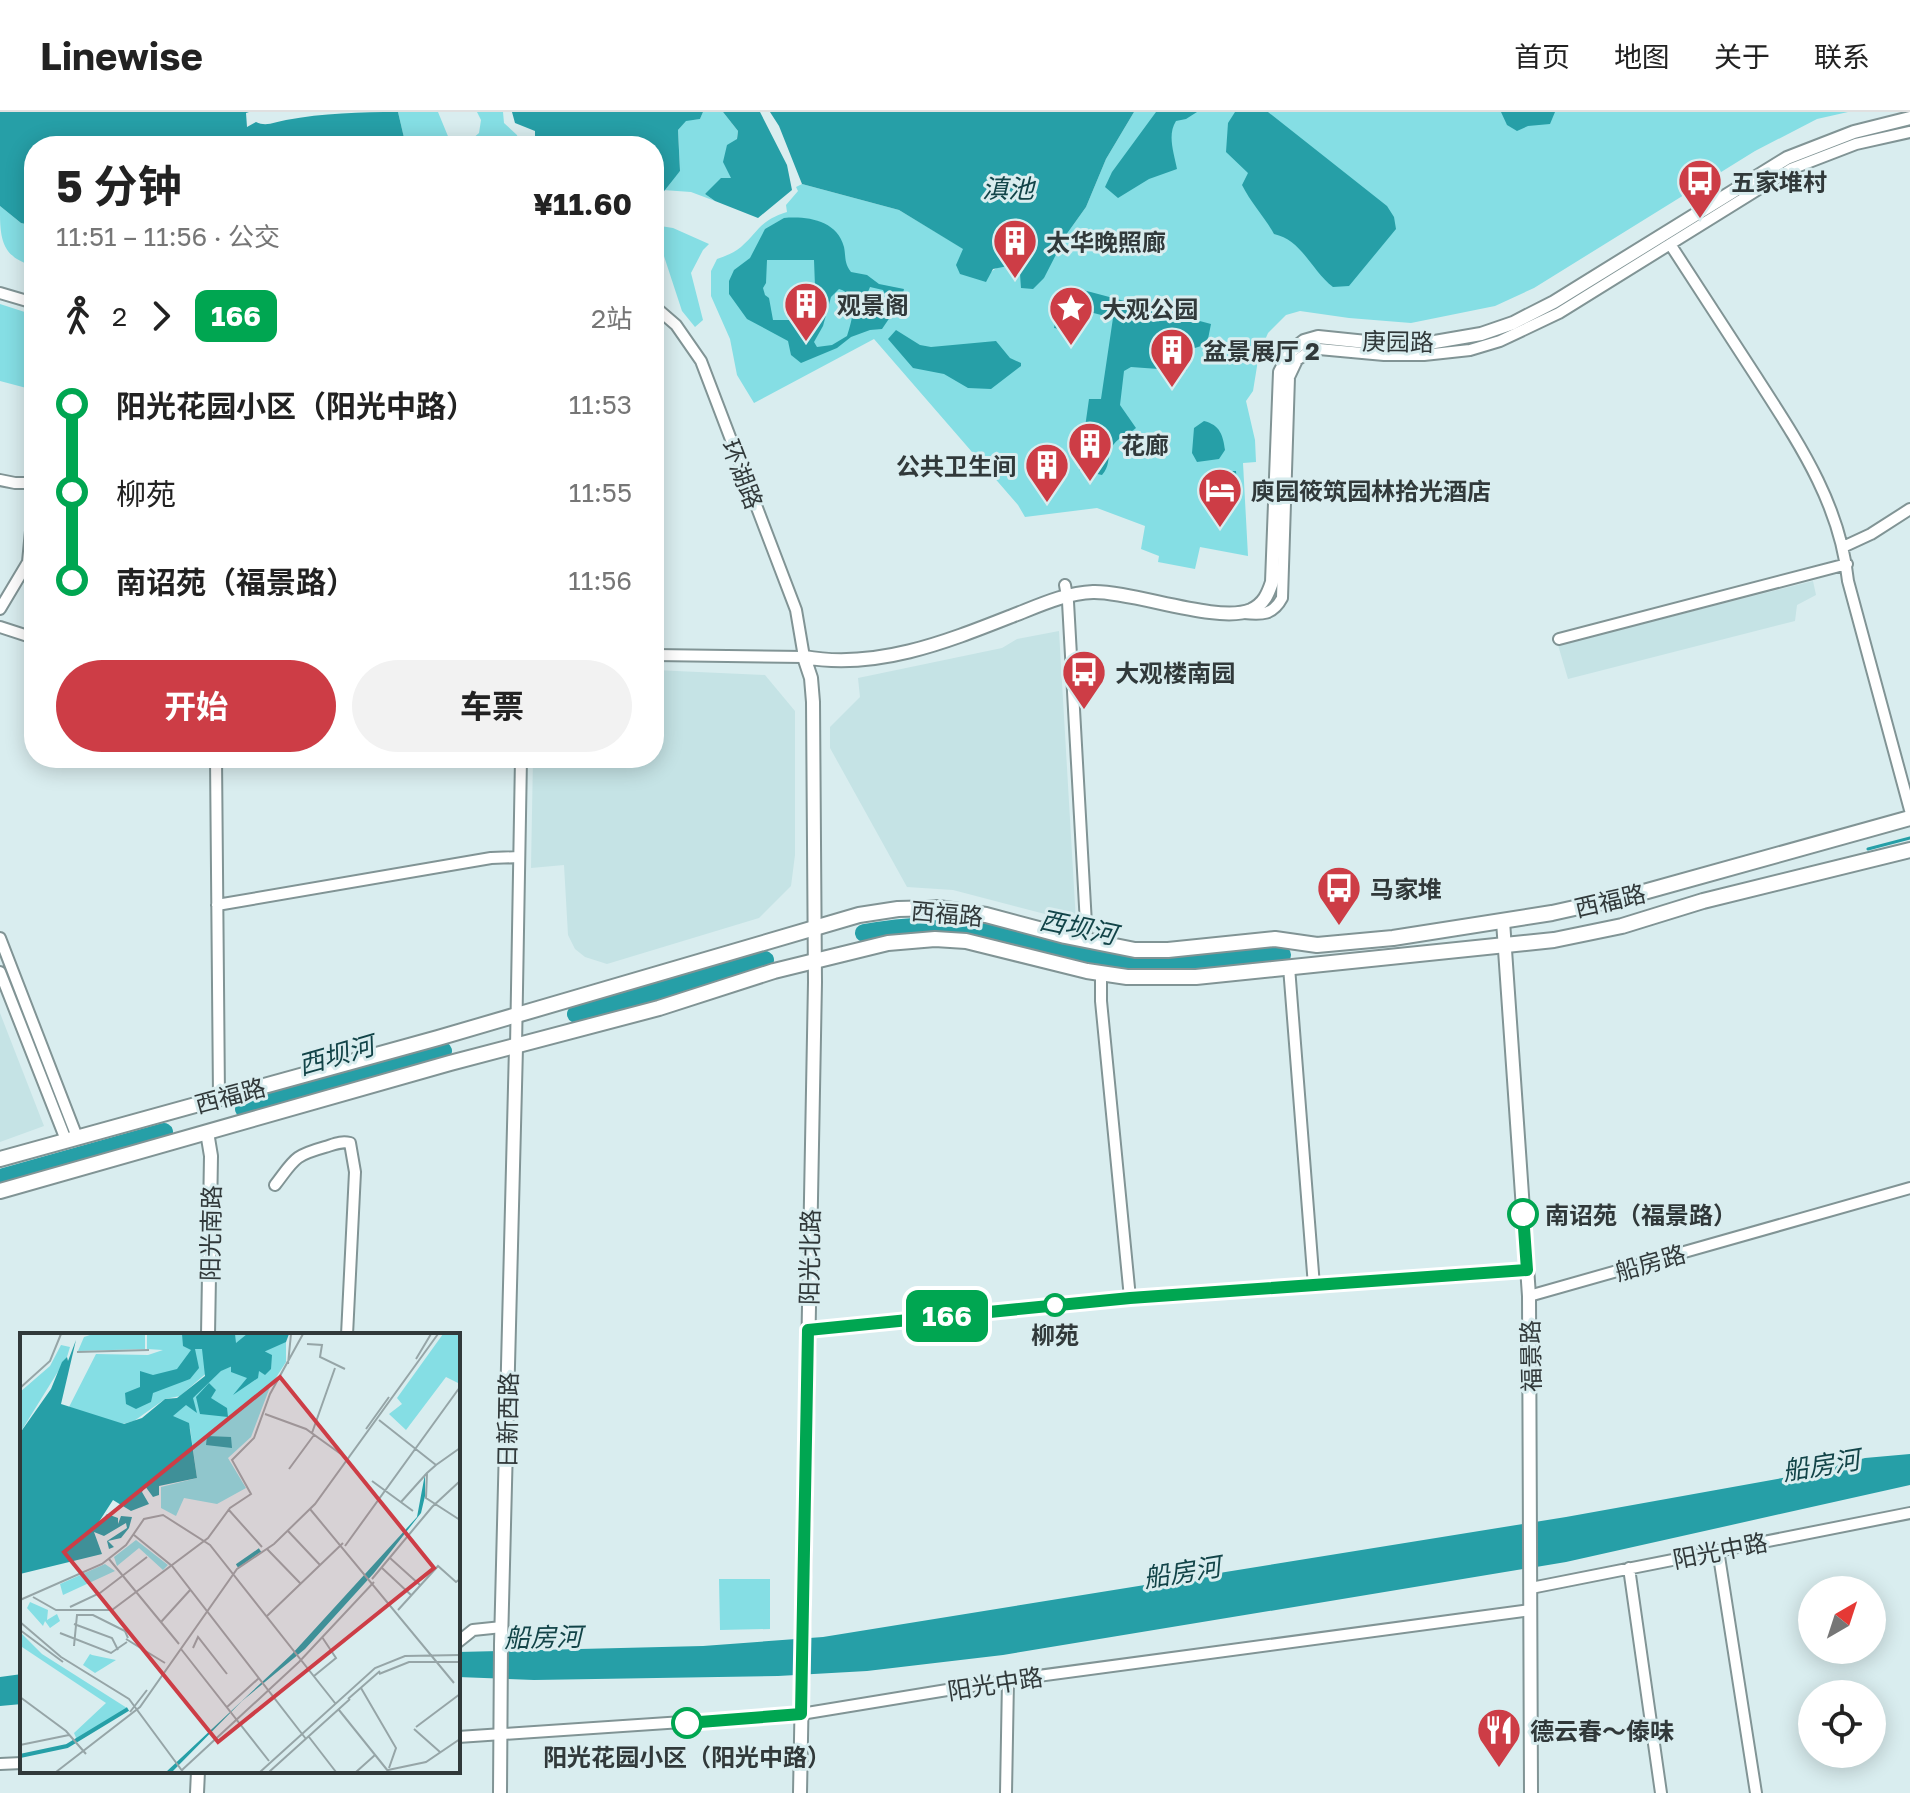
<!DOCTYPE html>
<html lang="zh">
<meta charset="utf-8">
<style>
body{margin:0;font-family:"Golos Text","Noto Sans SC",sans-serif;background:#f2f2f2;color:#222;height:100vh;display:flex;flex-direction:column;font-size:30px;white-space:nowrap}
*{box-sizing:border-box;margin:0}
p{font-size:26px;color:#767676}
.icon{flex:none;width:44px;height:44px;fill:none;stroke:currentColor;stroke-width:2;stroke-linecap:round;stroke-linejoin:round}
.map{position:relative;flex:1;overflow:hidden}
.side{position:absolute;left:24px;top:24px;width:640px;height:632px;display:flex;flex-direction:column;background:#fff;border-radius:32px;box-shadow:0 4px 20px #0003}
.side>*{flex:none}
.badge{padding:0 16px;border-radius:12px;font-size:28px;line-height:52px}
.needle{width:52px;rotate:39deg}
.controls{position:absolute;left:1798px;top:1464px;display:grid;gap:16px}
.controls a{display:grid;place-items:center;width:88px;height:88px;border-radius:50%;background:#fff;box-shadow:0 4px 20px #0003;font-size:40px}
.map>.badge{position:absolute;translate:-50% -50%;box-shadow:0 0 0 4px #fff}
.legs{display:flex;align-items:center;gap:12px;height:88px;padding:0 32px;font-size:26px}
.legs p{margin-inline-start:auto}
.headline{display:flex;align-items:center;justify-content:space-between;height:136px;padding:0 32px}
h1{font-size:44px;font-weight:700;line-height:60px}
.action{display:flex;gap:16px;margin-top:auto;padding:16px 32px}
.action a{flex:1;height:92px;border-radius:48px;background:#cd3d46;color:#fff;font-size:32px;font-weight:700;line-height:92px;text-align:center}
.action a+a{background:#f2f2f2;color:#222}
ul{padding:0 32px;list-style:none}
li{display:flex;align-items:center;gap:28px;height:88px;font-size:30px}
li i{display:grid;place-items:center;width:12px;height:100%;margin:0 10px;background:currentColor}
li i::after{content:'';width:20px;height:20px;margin:-10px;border:6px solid;border-radius:50%;background:#fff}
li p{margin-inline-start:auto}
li:first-child i{background:linear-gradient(#0000 50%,currentColor 0)}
li:last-child i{background:linear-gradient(currentColor 50%,#0000 0)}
header{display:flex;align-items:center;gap:48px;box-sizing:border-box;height:112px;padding:0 40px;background:#fff;border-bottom:2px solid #e0e0e0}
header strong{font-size:38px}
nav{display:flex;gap:44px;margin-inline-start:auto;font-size:28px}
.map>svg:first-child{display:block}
.built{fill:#c5e3e5}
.green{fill:#85dee4}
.water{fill:#269fa7;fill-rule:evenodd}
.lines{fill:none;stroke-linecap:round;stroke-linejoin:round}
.stream{stroke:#269fa7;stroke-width:3}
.river{stroke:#269fa7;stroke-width:18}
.minor-casing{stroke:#819495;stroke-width:14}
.tertiary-casing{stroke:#819495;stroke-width:16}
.secondary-casing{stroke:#819495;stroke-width:18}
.minor{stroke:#fff;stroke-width:10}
.tertiary{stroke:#fff;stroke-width:12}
.secondary{stroke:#fff;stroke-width:14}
.line-1-casing{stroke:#fff;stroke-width:18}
.line-1{stroke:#00a651;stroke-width:12}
.stop-1-dot{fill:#fff;stroke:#00a651;stroke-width:4}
.labels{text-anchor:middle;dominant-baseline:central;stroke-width:6;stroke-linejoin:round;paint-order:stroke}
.poi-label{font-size:24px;font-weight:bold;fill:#31393a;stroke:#d9edef;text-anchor:start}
.street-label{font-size:24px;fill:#31393a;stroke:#d9edef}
.stop-label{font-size:24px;font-weight:bold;fill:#31393a;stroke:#d9edef}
.water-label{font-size:26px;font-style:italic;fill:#124448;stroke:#d9edef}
.inset-river{fill:none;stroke:#269fa7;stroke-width:4}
.inset-road{fill:none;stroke:#96a5a7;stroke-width:2}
.view{fill:#cd3d46;fill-opacity:0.15;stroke:#cd3d46;stroke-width:4}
.inset-edge{fill:none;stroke:#31393a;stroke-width:4}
</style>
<header>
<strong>Linewise</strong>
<nav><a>首页</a><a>地图</a><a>关于</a><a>联系</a></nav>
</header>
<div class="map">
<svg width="1910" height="1681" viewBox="0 0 1910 1681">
<rect width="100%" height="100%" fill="#d9edef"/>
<path class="built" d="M1813,469L1816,483L1797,493L1795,509L1568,567L1558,533Z
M1059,519L1076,810L953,778L907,775L830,636V615L860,585L858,566L1002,536L1017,527Z
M654,558L765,563L795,599V743L791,774L759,806L607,852L585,845L575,837L568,823L564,753L531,756L533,646H654Z
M0,901L44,1014L0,1030Z"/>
<path class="green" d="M398,0H438L452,34H410L405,30Z
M477,0H503L504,11L517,23L520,34H464L479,21L481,8Z
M703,0H723L738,19L731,66L705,82L715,89L691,80L663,78L680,59L678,18L686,8L700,7Z
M1134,0H1848L1817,7L1755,39L1534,176L1495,194L1411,211L1349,206L1300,199L1286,203L1268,221L1259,242L1253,279L1246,289L1255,328L1256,350L1243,351L1248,444L1200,435L1195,457L1158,450L1159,444L1141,437L1145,414L1097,396L1025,405L1018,393L874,227L754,291L737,263L730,227L711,184V159L717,147C725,144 734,141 741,135C760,118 759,109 787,100L786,93L798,79L796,75L802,72L899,98L964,137L987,165C997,150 1013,151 1022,166L1066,123L1086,95L1106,47Z
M0,94L21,111L34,114V154C0,145 0,125 0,94Z
M654,113L673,116L709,132L703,138L691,161L703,208L695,215L682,199L659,129H654Z
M0,192L34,203V278L0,269Z
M719,1467H770V1517L720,1518Z"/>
<path class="water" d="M0,0H249L246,1L247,15L256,10C266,15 275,10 286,8C323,1 361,0 398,0L405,30L410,34H260L259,25L246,24V34H34V114L21,111L0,94Z
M512,0H703L700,7L686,9L678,18L680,59L661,83L664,107L654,102V34H535V19L515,11Z
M723,0H760L787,53L792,78L758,106L715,89L705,82L721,66H731L723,50L727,33L737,27L738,19Z
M770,0H1134L1106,47L1086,95L1066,123L1044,166L1033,177L1021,176L1020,162L1008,154L993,157L986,170L960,162L956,153L963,137L899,98L802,72L779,14Z
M1156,0H1197L1186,7L1176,9C1167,23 1174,41 1177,57L1149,67L1118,86L1105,75L1112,60Z
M1235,0H1268L1387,94L1394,105L1396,117L1349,174L1333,175C1311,158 1302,128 1274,122C1264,104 1251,91 1242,73L1248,61L1226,40L1228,11Z
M1501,0H1555L1550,12L1528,14L1517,19L1507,13Z
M784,106C807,104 837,108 844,135C846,145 844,151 851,160L867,163L879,172L904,177L901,189L882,217L870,218L851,225L837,236L801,251L791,243L788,229L747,207L729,182V169L734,158L750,146L765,117ZM767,148H814L816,201L813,208H773L769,186L765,183L763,176L766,171ZM870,175L883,178L889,190L883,197H870L865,204L860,199ZM839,177C860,183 852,208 847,224L832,233L817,235L814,230L823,214L831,185Z
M1068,174L1211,212L1207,232L1192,237L1186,259L1131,255L1124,259L1120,293L1136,316C1128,323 1116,325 1111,337C1107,347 1110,354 1102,363L1079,358L1089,287H1101L1113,206L1074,196L1069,200L1066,218L1054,216L1062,178Z
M896,218L920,233L931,235L996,229L1010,246L1021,251V254L991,277L968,276L944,262L913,256L888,227Z
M1204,309C1220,313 1223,323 1225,338L1219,347L1197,350L1192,341L1194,316Z
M1221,359H1236L1238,390L1206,387L1207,363Z
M1910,1342V1373L1566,1450L1003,1543L867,1559L778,1564L534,1568L458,1565V1540L703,1534L823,1525L1566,1405L1810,1361L1865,1346Z
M22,1562V1592L0,1594V1565Z"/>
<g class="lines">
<path class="stream" d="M1868,737L1910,726"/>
<path class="river" d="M864,821C905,814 944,811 986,819C1034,828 1080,847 1129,853C1180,858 1232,846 1282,843
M576,902L765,848
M244,997L443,939
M0,1066L164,1020"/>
<g class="minor-casing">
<path id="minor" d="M1670,132C1699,177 1728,221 1757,266C1798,330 1840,391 1848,469L1910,698
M0,181L34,191
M654,194L676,213L701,249L796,498L804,545L654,543
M0,368L15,371H34
M1843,435L1871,422L1910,397
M1065,473L1068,490L1086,812L1085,828
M0,497L28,450L34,388
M1244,501C1262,503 1273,503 1282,486L1289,265L1297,248L1307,241L1319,237L1384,243H1424L1470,238L1500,229L1559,201L1791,57L1856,32L1910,20
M0,515L34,526
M1559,527L1847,452
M216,646L219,985
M217,793L491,746L519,745
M0,826L77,1025
M1289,855L1314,1174
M0,860L66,1028
M1101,861V889L1130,1186
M516,935L521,646
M275,1073C295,1047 293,1044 325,1035C335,1032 341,1029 350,1031L355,1060L347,1223
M1529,1184L1910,1076
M808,1218L1130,1186L1527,1158
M1718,1438L1756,1681
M1629,1456L1661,1681
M1531,1476L1910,1401
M458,1530L473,1518L502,1515
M458,1625L801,1602L1008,1568L1531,1498
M0,1652L22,1651
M1006,1681L1008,1568"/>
</g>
<g class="tertiary-casing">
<path id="tertiary" d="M1503,809L1529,1184L1531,1681
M207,1020L211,1044L208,1223
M197,1681L198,1659
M500,1681L501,1532L516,935
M800,1681L815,870L813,590L811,566L804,545C876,558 946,530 1012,504C1038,494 1065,481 1093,480C1133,479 1218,512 1251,498C1264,492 1268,482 1272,470L1280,260L1291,239L1304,229L1318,225L1386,232H1423L1481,222L1513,211L1554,190L1787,46L1854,20L1910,6"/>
</g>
<g class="secondary-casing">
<path id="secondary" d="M0,1047L438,926L859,803L898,797L938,796L986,803L1065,824L1135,838H1168L1275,827L1317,833L1393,826L1552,801L1633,783L1910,706
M0,1079L450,951L659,896L774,859L888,831L935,827L966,829L1087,859L1127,865H1196L1554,828L1622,814L1703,789L1910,738"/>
</g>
<use href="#minor" class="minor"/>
<use href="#tertiary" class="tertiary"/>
<use href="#secondary" class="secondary"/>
</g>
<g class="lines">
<g class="line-1-casing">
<path id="line-1" d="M687,1611L801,1602L808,1218L1130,1186L1527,1158L1523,1102"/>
</g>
<use href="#line-1" class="line-1"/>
</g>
<defs>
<g id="bus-pin" transform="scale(2.3)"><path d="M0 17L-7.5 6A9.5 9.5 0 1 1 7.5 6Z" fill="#cd3d46" stroke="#d9edef"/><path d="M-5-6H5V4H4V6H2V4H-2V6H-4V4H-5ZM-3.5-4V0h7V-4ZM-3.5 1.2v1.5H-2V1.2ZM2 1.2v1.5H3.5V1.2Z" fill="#fff"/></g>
<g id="building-pin" transform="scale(2.3)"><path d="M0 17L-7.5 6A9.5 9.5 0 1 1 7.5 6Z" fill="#cd3d46" stroke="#d9edef"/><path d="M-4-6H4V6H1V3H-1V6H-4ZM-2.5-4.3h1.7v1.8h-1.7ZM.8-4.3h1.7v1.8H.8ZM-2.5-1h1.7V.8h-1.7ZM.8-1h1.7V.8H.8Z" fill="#fff"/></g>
<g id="sight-pin" transform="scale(2.3)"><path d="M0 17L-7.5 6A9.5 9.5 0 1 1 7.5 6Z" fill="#cd3d46" stroke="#d9edef"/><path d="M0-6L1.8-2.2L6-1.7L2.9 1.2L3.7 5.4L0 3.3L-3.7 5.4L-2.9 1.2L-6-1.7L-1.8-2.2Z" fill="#fff"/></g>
<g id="hotel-pin" transform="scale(2.3)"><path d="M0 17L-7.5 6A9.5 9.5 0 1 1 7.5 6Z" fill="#cd3d46" stroke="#d9edef"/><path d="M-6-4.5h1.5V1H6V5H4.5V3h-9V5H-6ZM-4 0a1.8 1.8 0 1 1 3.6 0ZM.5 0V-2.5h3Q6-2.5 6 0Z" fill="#fff"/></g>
<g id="restaurant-pin" transform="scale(2.3)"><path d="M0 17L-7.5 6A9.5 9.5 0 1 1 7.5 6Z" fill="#cd3d46" stroke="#d9edef"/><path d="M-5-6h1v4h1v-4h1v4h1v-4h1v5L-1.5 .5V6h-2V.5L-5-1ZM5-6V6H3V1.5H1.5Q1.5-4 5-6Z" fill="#fff"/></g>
</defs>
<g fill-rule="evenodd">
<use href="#bus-pin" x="1700" y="69"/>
<use href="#building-pin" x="1015" y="129"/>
<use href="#building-pin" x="806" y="192"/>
<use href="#sight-pin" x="1071" y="196"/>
<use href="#building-pin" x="1172" y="238"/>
<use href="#building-pin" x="1090" y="332"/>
<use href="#building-pin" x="1047" y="353"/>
<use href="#hotel-pin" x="1220" y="378"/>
<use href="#bus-pin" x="1084" y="560"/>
<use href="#bus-pin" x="1339" y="776"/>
<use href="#restaurant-pin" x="1499" y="1618"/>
</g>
<g class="stop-1-dot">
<circle cx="1523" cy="1102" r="14"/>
<circle cx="1055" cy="1193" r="10"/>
<circle cx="687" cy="1611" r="14"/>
</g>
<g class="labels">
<g class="poi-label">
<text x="1731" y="69">五家堆村</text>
<text x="1046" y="129">太华晚照廊</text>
<text x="837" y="192">观景阁</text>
<text x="1102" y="196">大观公园</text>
<text x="1203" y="238">盆景展厅 2</text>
<text x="1121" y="332">花廊</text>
<text x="1016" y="353" text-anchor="end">公共卫生间</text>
<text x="1251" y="378">庾园筱筑园林拾光酒店</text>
<text x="1115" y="560">大观楼南园</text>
<text x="1370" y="776">马家堆</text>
<text x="1530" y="1618">德云春～傣味</text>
</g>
<g class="street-label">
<text transform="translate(1398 229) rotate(1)">庚园路</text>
<text transform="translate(743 362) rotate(69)">环湖路</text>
<text transform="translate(1610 788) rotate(-13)">西福路</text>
<text transform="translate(947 801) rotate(5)">西福路</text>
<text transform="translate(230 983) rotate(-15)">西福路</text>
<text transform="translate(210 1121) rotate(-89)">阳光南路</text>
<text transform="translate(809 1145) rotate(-89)">阳光北路</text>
<text transform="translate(1650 1150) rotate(-16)">船房路</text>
<text transform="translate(1530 1244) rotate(-91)">福景路</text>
<text transform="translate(507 1308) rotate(-89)">日新西路</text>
<text transform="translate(1720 1438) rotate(-11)">阳光中路</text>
<text transform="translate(995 1571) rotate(-9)">阳光中路</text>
</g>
<g class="stop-label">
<text x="1545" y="1102" text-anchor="start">南诏苑（福景路）</text>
<text x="1055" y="1222">柳苑</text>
<text x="687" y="1644">阳光花园小区（阳光中路）</text>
</g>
<g class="water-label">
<text x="1008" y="76">滇池</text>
<text transform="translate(1078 815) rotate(12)">西坝河</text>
<text transform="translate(336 943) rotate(-16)">西坝河</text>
<text transform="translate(1821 1353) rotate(-9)">船房河</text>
<text transform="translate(1182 1460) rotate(-9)">船房河</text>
<text transform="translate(543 1525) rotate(-1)">船房河</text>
</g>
</g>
<g transform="translate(20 1221)">
<rect width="440" height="440" fill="#d9edef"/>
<path d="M73,1H125V16L58,18L64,4ZM127,1H256L205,24L160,63L145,66L114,88L99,92L49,74L76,21L128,22L143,17L127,16ZM423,1H440V51L426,44L386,97L369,81L382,71L377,65ZM256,9H266V29L250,54L231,104L208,125L226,155L197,171L164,165L156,183L141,175V154L177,145L170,95L152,83L205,34ZM41,12L50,14L47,24L0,100V59L30,33ZM116,207L148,232L143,237L119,215L97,233L94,224ZM85,231L95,238L43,262L40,251ZM10,269L28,277L27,287L37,281L40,288L30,295L25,288L23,293L7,275ZM0,299L22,321L107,375L57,407L54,400L86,370L2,314ZM70,321L72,322L96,327L75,340L63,332Z" fill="#85dee4"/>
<path d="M162,1H215L216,10L227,1H269L266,9L201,38L173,65L177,80L166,72L153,83L169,90L177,145L139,153V162L133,164L125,153L122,159L129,171L111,178L93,167L73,198L87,181L98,185V191L101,183L112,184L109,195L101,205L88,208L94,214L89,216L87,208L107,195L106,190L84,203L74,199L82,221L0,241V100L31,56L42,29L47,24L48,28L56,7L41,71L104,91L122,85L145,66L157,65L185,43L182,16H175L179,35L170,46L133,60L131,69L116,76L106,71L105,60L120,54V38L133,42L157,36L171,17L163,13ZM242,17L252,22L251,36L245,42L239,38L238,45L213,62L227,45L211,39V33ZM189,50L196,57L191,65L207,75L208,84L180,81L176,64ZM187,103L211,104L212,115L186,112ZM405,141V163L401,180L354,240L285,316L222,368L152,439H146L272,321L397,184Z" fill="#269fa7"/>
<path class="inset-river" d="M217,233L240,217M0,423L47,413L108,376"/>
<path class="inset-road" d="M287,11L302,12L300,24L325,36M57,19L129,17M396,26L411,1M268,31L271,1M0,55L30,28L41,1M245,81L286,96L325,124M359,87L416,132L407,140L406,165L440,187M346,96L369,64M292,100L315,35M416,132L440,115M269,136L294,102M352,148L393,178M381,169L407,140M208,176L242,214M290,176L434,350M268,198L300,232M114,202L152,233L286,406M325,213L440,54M247,216L280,250M370,225L400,252M89,226L159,311M362,235L391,262M352,246L412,174L440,148M13,264L36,277H92L188,205L210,175L231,161L212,127L234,105L250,61L283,1M0,267L82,231L106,212L124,186L143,182L190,212L315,370M50,274L80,260L127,224M378,277L418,233L436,249L440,246M247,283L323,210M0,289L41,324L109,366L163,439M141,289L171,256M54,291L92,305L98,317M0,297L43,329M40,300L91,320L107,309M106,306L145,330M54,313L57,282H73L105,298L108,305M173,315L178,304L207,341M161,316L249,428M359,341L389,329H440M294,343L316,325L302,304M341,355L376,415L369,435M0,364L46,398L66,421M328,366L360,338M207,374L239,345M319,377L368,438M110,379L127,357M396,394L440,361M394,396L420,419M289,404L316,439M0,412L49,402M162,437L279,329L354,249M368,437L406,429L440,406M36,439L120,374L217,236L254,211L295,171L418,1M240,439L355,335L385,323L440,322M249,439L330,366M336,439L355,422"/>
<path class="view" d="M260,44L414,235L198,409L44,219Z"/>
<rect width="440" height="440" class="inset-edge"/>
</g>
</svg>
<div class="controls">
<a><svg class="needle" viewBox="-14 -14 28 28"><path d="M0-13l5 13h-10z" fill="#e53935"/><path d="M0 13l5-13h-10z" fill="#767676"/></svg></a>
<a><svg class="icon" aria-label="locate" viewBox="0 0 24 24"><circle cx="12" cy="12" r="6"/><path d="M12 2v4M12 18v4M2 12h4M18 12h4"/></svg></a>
</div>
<b class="badge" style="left:947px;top:1204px;background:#00a651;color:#fff">166</b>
<section class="side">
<div class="headline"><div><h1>5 分钟</h1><p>11:51 – 11:56 · 公交</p></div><b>¥11.60</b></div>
<div class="legs"><svg class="icon" aria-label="walk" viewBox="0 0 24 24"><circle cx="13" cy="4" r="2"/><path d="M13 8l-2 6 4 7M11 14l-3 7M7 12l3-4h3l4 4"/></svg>2<svg class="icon" aria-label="forward" viewBox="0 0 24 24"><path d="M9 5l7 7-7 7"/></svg><b class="badge" style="background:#00a651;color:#fff">166</b><p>2站</p></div>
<ul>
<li><i style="color:#00a651"></i><b>阳光花园小区（阳光中路）</b><p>11:53</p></li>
<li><i style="color:#00a651"></i><span>柳苑</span><p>11:55</p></li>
<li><i style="color:#00a651"></i><b>南诏苑（福景路）</b><p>11:56</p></li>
</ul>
<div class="action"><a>开始</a><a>车票</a></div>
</section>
</div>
